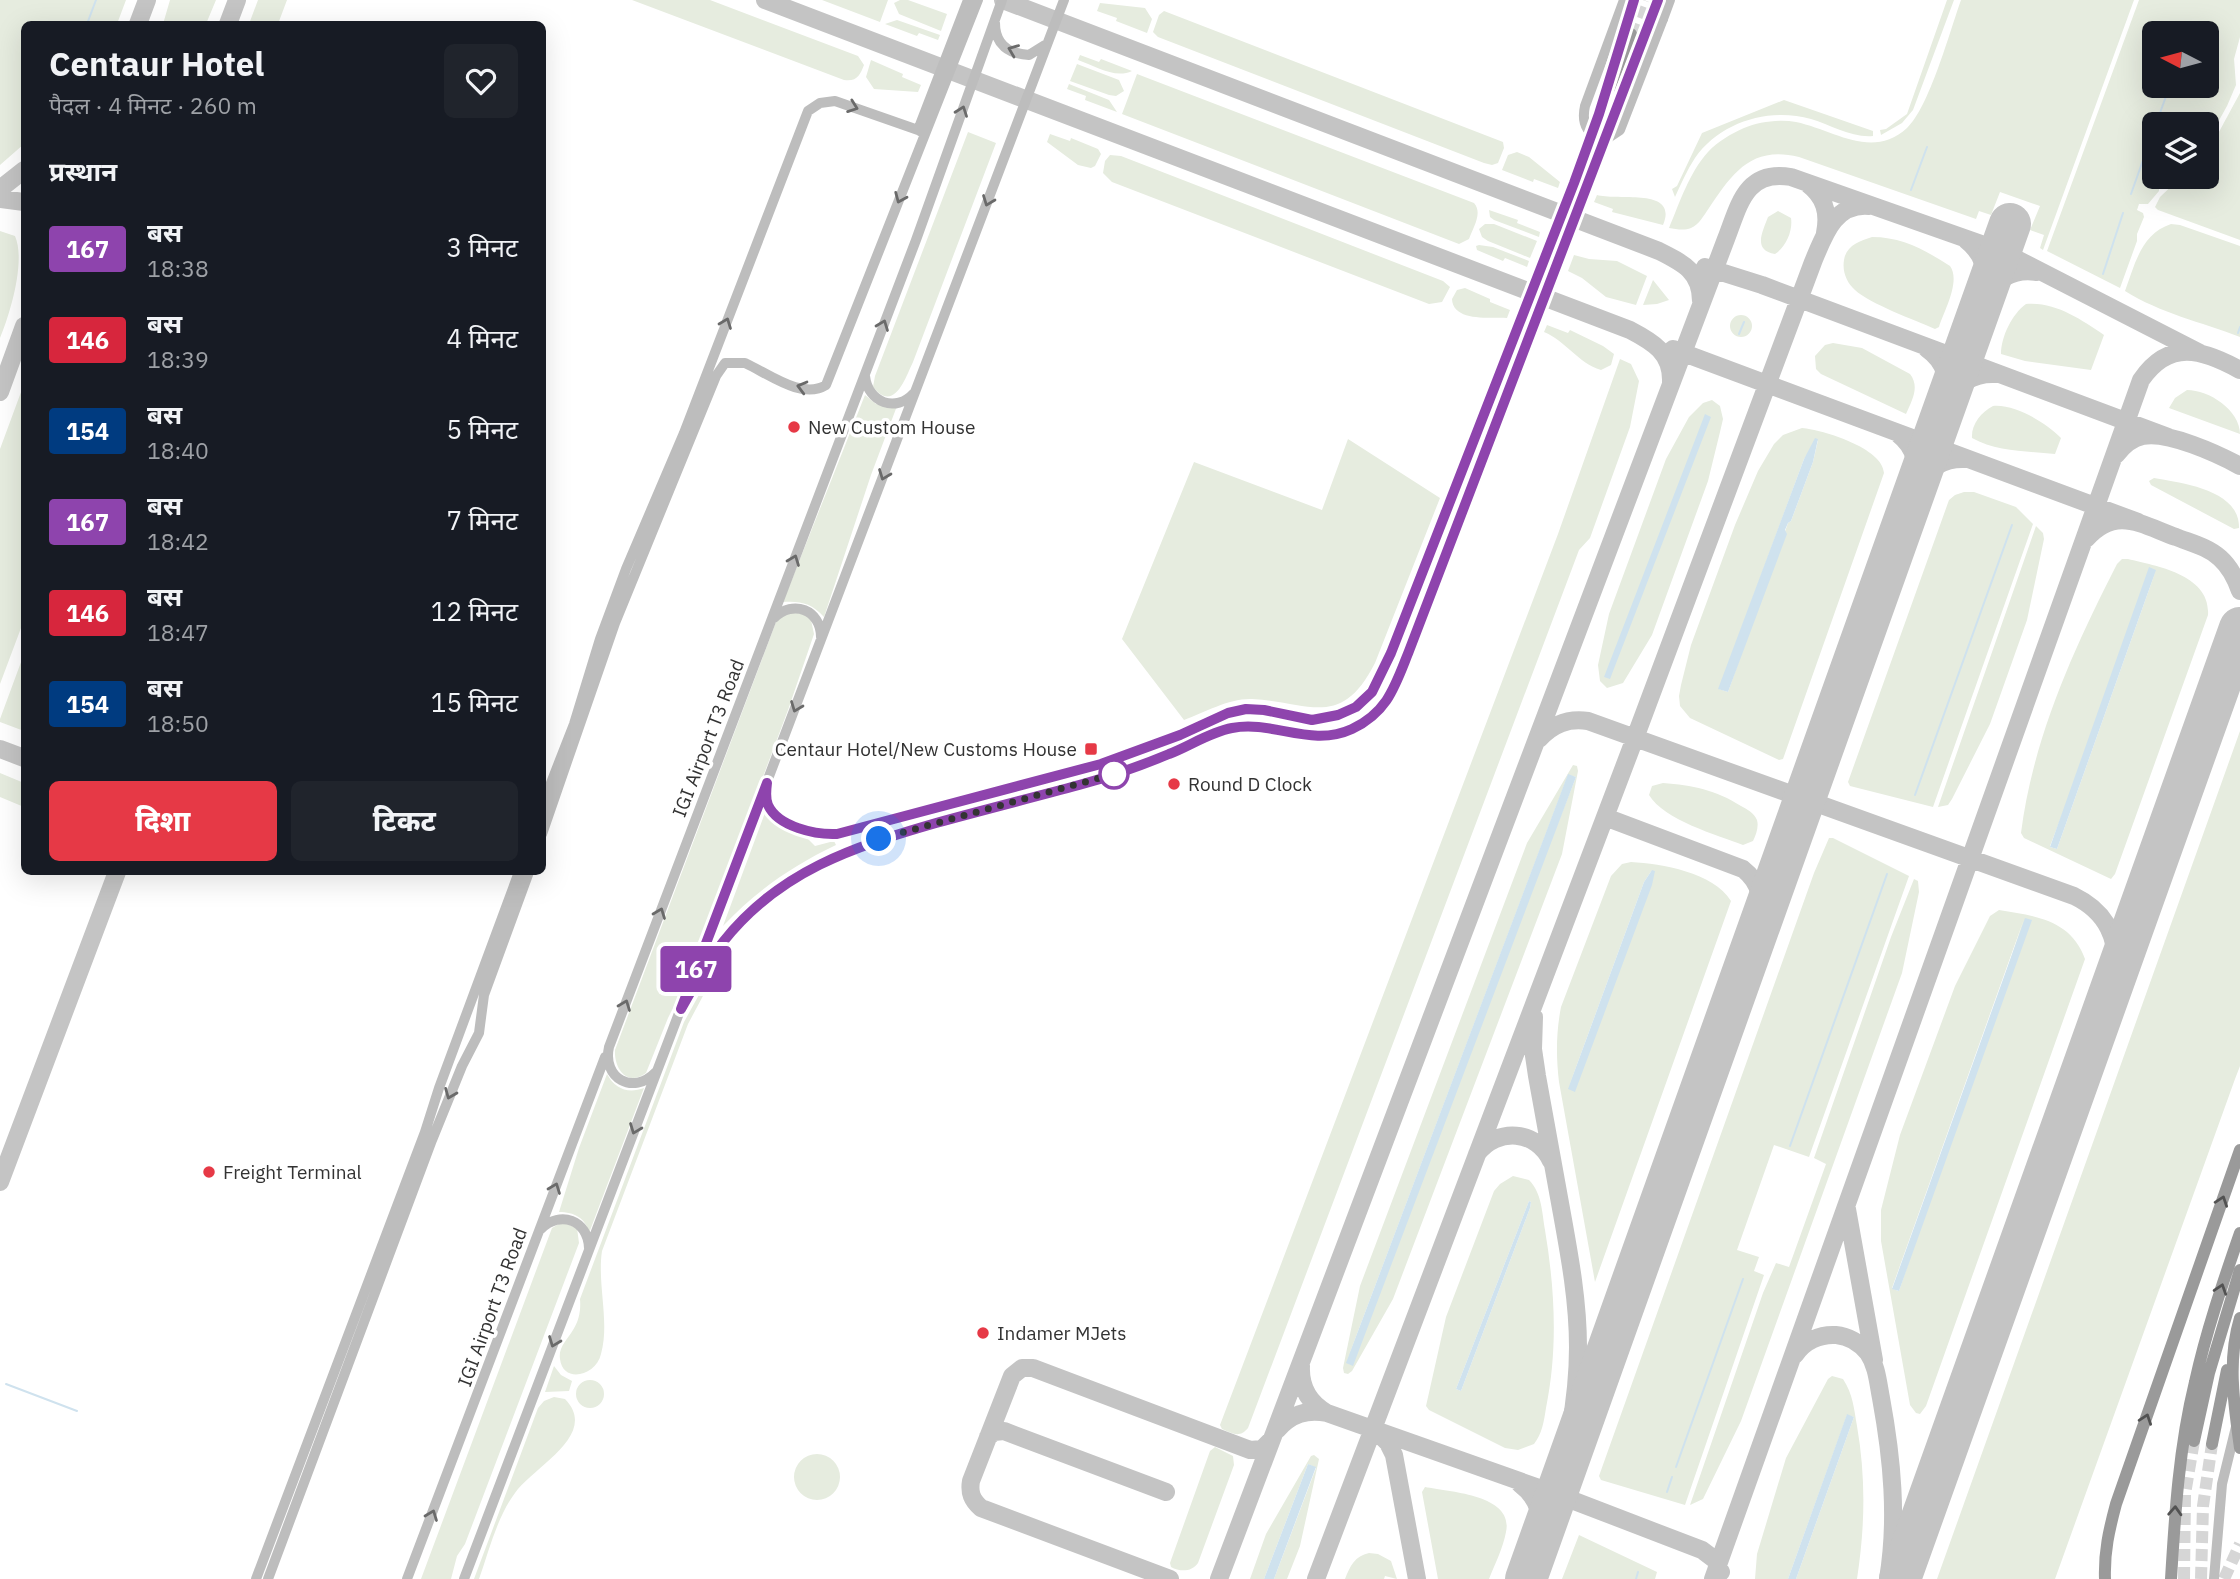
<!DOCTYPE html>
<html lang="hi">
<meta charset="utf-8">
<style>
body{margin:0;font-family:"IBM Plex Sans","Noto Sans Devanagari",sans-serif;background:#20242c;color:#f1f3f6;height:100vh;display:flex;flex-direction:column;font-size:26px;white-space:nowrap}
*{box-sizing:border-box;margin:0}
p{font-size:23px;color:#9ea1a6}
.icon{flex:none;width:38px;height:38px;fill:none;stroke:currentColor;stroke-width:2;stroke-linecap:round;stroke-linejoin:round}
.map{position:relative;flex:1;overflow:hidden}
.panel{position:absolute;left:21px;top:21px;width:525px;height:854px;display:flex;flex-direction:column;background:#171b24;border-radius:10px;box-shadow:0 7px 28px #0002}
.panel>*{flex:none}
.badge{padding:0 14px;border-radius:5px;font-size:24px;line-height:46px}
.needle{width:46px;rotate:276deg}
.buttons{position:absolute;left:2142px;top:21px;display:grid;gap:14px}
.buttons a{display:grid;place-items:center;width:77px;height:77px;border-radius:10px;background:#171b24;box-shadow:0 7px 28px #0002;font-size:35px}
.you{position:absolute;width:35px;height:35px;margin:-18px;border:5px solid #fff;border-radius:50%;background:#1a73e8;box-shadow:0 0 0 10px #1a73e833}
.map>.badge{position:absolute;translate:-50% -50%;box-shadow:0 0 0 4px #fff}
h2{padding:0 28px;font-size:26px;line-height:63px}
.round{display:grid;place-items:center;flex:none;width:74px;height:74px;border-radius:10px;background:#20242c}
.summary{display:flex;align-items:center;justify-content:space-between;height:119px;padding:0 28px}
h1{font-size:33px;font-weight:800;line-height:52px}
.primary-button{display:flex;gap:14px;margin-top:auto;padding:14px 28px}
.primary-button a{flex:1;height:80px;border-radius:10px;background:#e63946;color:#fff;font-size:28px;font-weight:800;line-height:80px;text-align:center}
.primary-button a+a{background:#20242c;color:#f1f3f6}
ul{padding:0;list-style:none}
li{display:flex;align-items:center;gap:21px;height:91px;padding:0 28px}
li div{flex:1}
li b{display:block;font-size:26px}
li em{font-style:normal}
li .badge{min-width:77px;font-weight:700;text-align:center}
.map>svg:first-child{display:block}
.green{fill:#e6ecdf;fill-rule:evenodd}
.water{fill:#cfe2ee}
.lines{fill:none;stroke-linecap:round;stroke-linejoin:round}
.stream{stroke:#cfe2ee;stroke-width:2}
.taxiway{stroke:#c4c4c4;stroke-width:18}
.runway{stroke:#c4c4c4;stroke-width:42}
.highway-tunnel{stroke:#d6d6d6;stroke-width:12;stroke-dasharray:12 6;stroke-linecap:butt}
.secondary{stroke:#bdbdbd;stroke-width:10}
.highway{stroke:#9a9a9a;stroke-width:12}
.secondary-bridge{stroke:#bdbdbd;stroke-width:10}
.oneway{stroke:#6a6a6a}
.oneway2{stroke:#525252}
.line-casing{stroke:#fff;stroke-width:16}
.line{stroke:#8e44ad;stroke-width:10}
.walk{stroke:#333;stroke-width:7;stroke-dasharray:0 12.6}
.poi-dot{fill:#e63946;stroke:#fff;stroke-width:2.5}
.stop-dot{fill:#fff;stroke:#8e44ad;stroke-width:3.5}
.labels{text-anchor:middle;dominant-baseline:central;stroke-width:7;stroke-linejoin:round;paint-order:stroke}
.poi-label{font-size:19px;fill:#333;stroke:#fff;text-anchor:start}
.street-label{font-size:19px;fill:#333;stroke:#fff}
</style>
<div class="map">
<svg width="2240" height="1579" viewBox="0 0 2240 1579">
<rect width="100%" height="100%" fill="#fff"/>
<path class="green" d="M0,0H126L117,24H24V144L0,165Z
M170,0H216L206,24H163Z
M258,0H287L278,24H249Z
M632,0H710L858,56L864,65C860,75 857,82 844,80Z
M822,0H888L880,22Z
M900,0H908L947,14L941,31L899,14L894,3Z
M1947,0H1954L1913,110L1902,123L1881,135L1880,130L1886,129L1907,114Z
M1961,0H2134L2043,250L2040,248L2044,235L2030,230L2040,206L2000,192L1991,215L1979,211L1976,219L1799,157C1751,145 1732,174 1709,208C1704,215 1699,225 1691,228C1684,231 1676,229 1669,228C1680,202 1689,173 1708,152C1718,141 1731,134 1744,128C1759,122 1779,119 1796,122C1834,130 1872,160 1907,128C1929,108 1950,31 1961,0Z
M2139,0H2240V37L2234,59L2236,85L2227,106L2207,142V124H2154V177H2159V191L2148,204H2139L2137,210L2143,213L2144,217L2137,234V241L2120,288L2047,251ZM2154,33H2207V86H2154Z
M1100,3L1145,8L1152,19L1147,33L1116,21L1117,18L1097,11Z
M1164,11L1503,142L1504,148L1498,163L1492,165L1484,163L1158,37L1153,32L1159,15Z
M897,20L940,35L938,40L919,33L917,36L885,24Z
M1080,55L1099,62L1101,59L1132,71C1115,79 1095,66 1078,60Z
M871,60L903,74L902,77L921,85L918,92L874,89L866,77Z
M1077,64L1119,80L1124,91L1116,96L1109,95L1070,81Z
M1137,74L1474,203C1483,213 1473,228 1469,239L1459,244L1122,114Z
M1069,84L1109,100L1117,112L1085,100L1086,96L1067,89Z
M2240,93V240L2158,210L2155,207L2160,197L2181,177H2207L2217,170L2211,154L2213,143Z
M1784,100L1873,131V136C1852,138 1831,125 1811,119C1769,107 1720,122 1695,158C1687,170 1681,184 1675,197L1672,189L1677,186L1702,133Z
M968,132L996,143L913,362C905,379 894,413 873,387L875,376Z
M1050,134L1070,141L1071,138L1098,149L1101,154L1095,166L1091,168L1078,165L1047,142Z
M1517,152L1529,157L1560,182L1558,188L1534,179L1533,182L1502,170L1508,155Z
M1110,155L1121,156L1443,281L1450,287L1442,302L1429,304L1112,182L1103,173L1105,161Z
M1597,195C1618,201 1679,187 1663,225L1612,212L1613,209L1594,202Z
M1489,210L1518,220L1517,223L1540,232L1539,237L1494,220L1490,217Z
M1778,211L1791,218C1793,231 1786,247 1775,254C1752,250 1763,231 1768,217Z
M1485,224H1494L1537,241L1530,258L1488,241L1482,237L1479,229Z
M2171,224L2180,225L2240,246V337C2201,322 2160,313 2125,291C2135,264 2141,234 2171,224Z
M0,231L15,236C26,261 10,314 0,338Z
M1872,237C1902,237 1925,250 1950,266C1961,281 1944,311 1939,327L1935,329C1915,320 1870,304 1855,290C1847,283 1842,272 1844,260C1846,246 1859,241 1872,237Z
M1479,245L1493,247L1529,261L1527,267L1505,258L1503,261L1477,250L1476,246Z
M1574,255L1589,259L1617,261L1647,276L1636,305L1606,297L1582,278L1568,271Z
M1653,280L1669,300L1657,304L1643,305Z
M1465,288L1490,299V302L1510,310L1507,318C1490,317 1453,322 1452,299L1457,290Z
M2026,304C2056,302 2080,319 2104,335L2091,370L2025,361L2001,354C2001,337 2012,314 2026,304Z
M1730 326a11 11 0 1 1 22 0a11 11 0 1 1-22 0Z
M1547,325L1568,333L1570,330L1603,346L1614,354L1611,365L1601,370C1578,363 1566,341 1544,332Z
M1833,343L1862,348L1910,374C1920,387 1912,400 1906,414L1821,374L1816,369L1815,356L1825,345Z
M1620,359L1631,364L1639,381L1630,427L1590,538L1579,550L1248,1428C1240,1438 1233,1434 1222,1429L1220,1425L1558,534Z
M24,384V620L0,684V449Z
M2187,390C2209,390 2240,410 2240,434L2169,408L2175,398Z
M865,395L876,404L897,406L871,475L824,617C811,603 801,601 783,602Z
M1712,400L1720,406L1723,419L1720,432L1708,481L1652,635L1623,683L1607,688L1600,681L1598,665L1609,614L1666,459L1689,417L1703,403Z
M1993,406C2016,404 2046,423 2061,438L2055,454C2028,451 1997,452 1972,438C1971,425 1981,412 1993,406Z
M1802,428C1823,430 1883,448 1884,473L1783,759L1779,760L1690,718L1680,706L1679,696L1681,685L1691,645L1735,525L1758,471L1774,444L1783,435ZM1818,440L1813,462L1791,521L1788,523L1728,692L1719,689L1804,459Z
M1348,439L1440,498L1375,663C1341,730 1309,702 1252,699C1230,698 1205,712 1184,720L1122,639L1194,462L1322,510Z
M2154,478C2180,483 2240,489 2239,528L2234,529L2151,485L2149,481Z
M1964,492H1974L2016,507L2033,524L1933,807L1850,786L1848,782L1949,500L1955,495Z
M2036,526L2043,533L2044,539L2027,620L1990,724L1952,799L1948,805L1938,807Z
M2122,559H2128C2157,566 2211,575 2208,615L2115,874L2111,879L2024,838L2021,833C2033,738 2074,648 2117,564ZM2156,570L2057,849L2050,847V846Z
M802,612L811,620L814,634L788,710L686,982L668,1018L646,1073C627,1087 614,1069 615,1050L776,622L787,613Z
M24,654V731L0,722V719Z
M2240,731V1066L2235,1079L2055,1579H1937Z
M1573,765L1577,766L1578,771L1562,854L1393,1299L1352,1371L1348,1374L1344,1373L1343,1368L1360,1286L1527,843ZM1568,775L1576,777L1346,1363Z
M0,773L24,783V807L0,797Z
M1663,783C1692,785 1716,790 1741,806C1747,809 1754,813 1757,820C1759,827 1756,835 1753,841L1743,845C1717,835 1664,820 1649,795L1652,786Z
M766,810L771,816L807,834V838L815,846L834,841L836,845C792,866 756,891 723,926Z
M1829,838H1833L1909,876L1809,1157L1774,1145L1737,1250L1759,1257L1754,1271L1764,1275L1685,1505L1601,1480L1599,1476L1814,873Z
M1631,862C1662,864 1713,872 1731,901L1595,1282L1559,1082C1556,1056 1556,1033 1561,1007L1611,876L1622,864ZM1652,870L1568,1089L1644,882Z
M1914,879L1918,881L1919,892L1902,973L1741,1421L1703,1499L1690,1505L1763,1293L1776,1263L1789,1267L1826,1164L1814,1158L1891,937Z
M1999,910C2036,916 2071,920 2085,959L1926,1406L1920,1414L1916,1413L1910,1405L1881,1241V1210L1900,1135L1955,986L1990,916ZM2024,919L1899,1291H1898L1892,1288Z
M717,962L720,964L688,1024L602,1251C597,1284 610,1322 601,1354C596,1376 563,1384 560,1359C558,1347 568,1339 573,1330C579,1321 581,1310 580,1299L684,1022Z
M607,1074C615,1089 628,1094 644,1088L589,1233C586,1218 574,1212 559,1212L579,1148Z
M1513,1176L1529,1180C1542,1193 1542,1213 1545,1230C1555,1290 1558,1349 1546,1408C1544,1421 1542,1434 1534,1444L1518,1450L1505,1448L1429,1410L1426,1406L1446,1317L1494,1191L1500,1184ZM1529,1201L1531,1202L1530,1208L1461,1391L1456,1389Z
M562,1222L577,1228L579,1243L465,1544L457,1556L451,1579H421L552,1228Z
M554,1366L561,1375L572,1381L569,1391L545,1392Z
M1832,1376L1843,1379C1853,1394 1854,1409 1857,1426C1866,1478 1865,1527 1857,1579H1796L1854,1417L1847,1415L1788,1579H1755L1757,1554L1786,1458L1828,1379Z
M576 1394a14 14 0 1 1 28 0a14 14 0 1 1-28 0Z
M554,1397L565,1399C600,1435 533,1467 515,1493C497,1517 489,1551 479,1579H474L538,1408L544,1401Z
M1215,1447L1233,1456L1234,1465L1198,1563C1192,1572 1180,1572 1171,1567L1170,1563L1210,1451Z
M794 1477a23 23 0 1 1 46 0a23 23 0 1 1-46 0Z
M1314,1455L1319,1459L1300,1546L1287,1579H1274L1316,1468L1308,1464L1264,1579H1250L1266,1534L1311,1456Z
M1425,1487C1451,1492 1514,1495 1506,1532C1503,1548 1495,1564 1489,1579H1438L1422,1492Z
M1579,1535L1657,1572L1655,1579H1562Z
M1369,1553L1378,1554L1391,1561L1397,1579L1385,1576L1384,1579H1345C1350,1566 1355,1556 1369,1553Z"/>
<path class="water" d="M1705,414L1711,417L1610,679L1604,677Z
M1815,438L1818,439L1813,462L1791,521L1788,523L1785,530L1787,534L1728,692L1718,689L1804,459Z
M2149,567L2156,570L2057,849L2050,847Z
M1568,774L1576,777L1353,1366L1346,1363Z
M1652,870L1655,871L1652,885L1575,1092L1568,1089L1644,882Z
M2025,918L2032,920L1899,1291L1892,1289Z
M1529,1201L1531,1202L1530,1208L1461,1391L1456,1389Z
M1847,1414L1854,1417L1796,1579H1788Z
M1308,1464L1316,1467L1274,1579H1264Z"/>
<g class="lines">
<path class="stream" d="M87,24L96,0
M2156,124L2169,88
M1911,190L1927,147
M2131,194L2154,129
M2103,274L2123,213
M2238,333L2240,327
M1739,334L1744,322
M1915,795L2012,525
M1790,1146L1887,874
M6,1384L77,1411
M1676,1467L1743,1279
M1667,1492L1672,1477
M1636,1579L1638,1572"/>
<path class="taxiway" d="M765,0L1630,330C1653,342 1672,353 1671,382
M1003,0L1659,251C1683,263 1701,272 1701,301
M138,24L147,0
M228,24L237,0
M1808,184C1825,197 1829,213 1825,233
M0,189L24,170
M0,199L24,202
M1966,240C1985,255 1988,272 1985,295
M1705,267L1762,285L2168,437
M1982,301C1995,280 2012,268 2037,272
M1673,349L2138,522
M1927,349C1947,363 1949,381 1946,404
M0,392L24,326
M1946,402C1958,384 1972,373 1995,374
M1898,434C1916,448 1918,465 1916,487
M2116,455C2123,446 2132,438 2143,436C2168,431 2218,454 2240,466
M1916,486C1929,468 1943,458 1965,459
M2086,539C2116,505 2142,525 2176,537C2191,543 2208,547 2220,558C2230,567 2236,579 2240,591
M1539,739C1553,724 1568,718 1588,721L2074,896C2107,912 2119,939 2116,975
M0,749L24,758
M1605,817L1743,869C1761,883 1763,901 1760,923
M1534,1017L1533,1049L1537,1076C1545,1122 1554,1168 1562,1214C1570,1258 1578,1302 1578,1347C1578,1403 1566,1457 1550,1511
M1477,1154C1497,1127 1537,1130 1551,1161
M0,1182L117,872
M1847,1209L1874,1360
M1795,1355C1804,1341 1820,1334 1836,1335C1848,1336 1860,1343 1868,1353C1877,1366 1878,1383 1881,1398C1892,1458 1898,1519 1888,1579
M1301,1366C1300,1387 1309,1403 1327,1413L1556,1494L1702,1550L1714,1559L1721,1572
M1277,1430C1291,1414 1307,1409 1327,1413
M1378,1433L1388,1443L1394,1455L1417,1579
M988,1437L994,1432L1004,1431L1166,1492
M1520,1484C1539,1498 1544,1517 1540,1540
M1170,1579L981,1508C972,1500 969,1493 971,1481L1012,1376L1022,1368H1033L1250,1450L1262,1449L1272,1439
M1219,1579L1726,239C1739,206 1745,169 1791,177L2001,251L2200,353
M1316,1579L1635,738L1813,262C1824,236 1834,203 1869,206
M1713,1579L2141,380C2169,339 2202,349 2240,370"/>
<path class="runway" d="M1526,1579L2010,224
M1900,1579L2240,628"/>
<path class="highway-tunnel" d="M1631,34L1644,0
M2184,1579L2185,1494L2194,1441
M2201,1579L2203,1506L2212,1444
M2224,1579L2240,1544"/>
<path class="secondary" d="M1663,19L1670,0
M995,23C995,45 1009,54 1029,55L1045,45
M1612,69L1634,0
M918,130L968,0
M865,376C868,403 896,413 914,393
M774,618C793,599 821,610 821,637
M766,791C767,824 810,836 837,834L1101,764L1180,735L1228,713L1246,709L1264,711L1312,720L1338,715L1356,707L1372,692L1391,653L1519,326L1601,108
M542,806L574,724L600,639L626,569L684,433L808,111L820,103L835,101L918,130L925,134
M542,834L615,623L716,376L725,363H745C769,374 802,400 826,385L978,0
M697,981C740,907 800,867 879,839C954,818 1031,802 1105,777C1130,769 1156,760 1180,749C1201,741 1222,728 1245,726C1261,724 1277,731 1292,734C1334,742 1376,727 1395,687L1658,0
M656,1072C633,1096 602,1078 609,1047L916,240L1002,0
M541,1229C560,1210 588,1220 589,1248
M256,1579L425,1132L439,1088L519,872
M268,1579L432,1140L462,1066L479,1033L484,995L529,872
M407,1579L605,1057
M464,1579L1064,0
M2214,1579L2222,1484L2236,1427"/>
<path class="highway" d="M1599,114L1631,34
M2240,1318C2227,1361 2234,1404 2240,1448
M2194,1441L2209,1373L2240,1270
M2212,1444L2227,1370
M2105,1579C2104,1552 2109,1530 2116,1504L2240,1150
M2171,1579C2175,1513 2179,1447 2195,1382C2206,1332 2223,1282 2240,1233"/>
<path class="secondary-bridge" d="M1624,0L1585,106C1581,124 1588,139 1608,138L1620,130L1663,19"/>
</g>
<defs><path id="oneway-chevron" d="M-2-3.5L2.5 0L-2 3.5" fill="none" stroke-width="1.6" stroke-linecap="round" stroke-linejoin="round" transform="scale(1.75)"/></defs>
<g class="oneway">
<use href="#oneway-chevron" transform="translate(1013 50) rotate(-158)"/>
<use href="#oneway-chevron" transform="translate(853 107) rotate(20)"/>
<use href="#oneway-chevron" transform="translate(962 111) rotate(-70)"/>
<use href="#oneway-chevron" transform="translate(900 198) rotate(113)"/>
<use href="#oneway-chevron" transform="translate(988 201) rotate(111)"/>
<use href="#oneway-chevron" transform="translate(726 323) rotate(-69)"/>
<use href="#oneway-chevron" transform="translate(883 325) rotate(-69)"/>
<use href="#oneway-chevron" transform="translate(802 387) rotate(-165)"/>
<use href="#oneway-chevron" transform="translate(884 475) rotate(111)"/>
<use href="#oneway-chevron" transform="translate(794 560) rotate(-69)"/>
<use href="#oneway-chevron" transform="translate(796 707) rotate(111)"/>
<use href="#oneway-chevron" transform="translate(660 913) rotate(-69)"/>
<use href="#oneway-chevron" transform="translate(625 1005) rotate(-69)"/>
<use href="#oneway-chevron" transform="translate(450 1094) rotate(112)"/>
<use href="#oneway-chevron" transform="translate(635 1129) rotate(111)"/>
<use href="#oneway-chevron" transform="translate(555 1188) rotate(-69)"/>
<use href="#oneway-chevron" transform="translate(554 1342) rotate(111)"/>
<use href="#oneway-chevron" transform="translate(432 1515) rotate(-69)"/>
</g>
<g class="oneway2">
<use href="#oneway-chevron" transform="translate(2222 1201) rotate(-71)"/>
<use href="#oneway-chevron" transform="translate(2221 1289) rotate(-72)"/>
<use href="#oneway-chevron" transform="translate(2146 1419) rotate(-71)"/>
<use href="#oneway-chevron" transform="translate(2175 1511) rotate(-87)"/>
</g>
<g class="lines">
<g class="line-casing">
<path id="line" d="M1634,0L1599,114L1574,183L1391,653L1372,692L1356,707L1338,715L1312,720L1264,710L1246,709L1228,713L1180,735L1101,764L837,834C816,835 778,827 768,805C765,798 766,791 767,783L681,1009C694,986 707,962 723,942C779,871 853,847 936,823C983,810 1031,798 1079,785C1109,777 1140,766 1169,754C1190,746 1210,732 1232,728C1273,720 1311,748 1352,729C1388,712 1395,686 1409,651L1658,0"/>
</g>
<use href="#line" class="line"/>
<path class="walk" d="M879,839L1114,774"/>
</g>
<g class="poi-dot">
<circle cx="794" cy="427" r="7"/>
<rect x="1084" y="742" width="14" height="14" rx="3.5"/>
<circle cx="1174" cy="784" r="7"/>
<circle cx="209" cy="1172" r="7"/>
<circle cx="983" cy="1333" r="7"/>
</g>
<circle class="stop-dot" cx="1114" cy="774" r="14"/>
<g class="labels">
<g class="poi-label">
<text x="808" y="427">New Custom House</text>
<text x="1077" y="749" text-anchor="end">Centaur Hotel/New Customs House</text>
<text x="1188" y="784">Round D Clock</text>
<text x="223" y="1172">Freight Terminal</text>
<text x="997" y="1333">Indamer MJets</text>
</g>
<g class="street-label">
<text transform="translate(708 738) rotate(-69)">IGI Airport T3 Road</text>
<text transform="translate(492 1307) rotate(-70)">IGI Airport T3 Road</text>
</g>
</g>
</svg>
<div class="buttons">
<a><svg class="needle" viewBox="-14 -14 28 28"><path d="M0-13l5 13h-10z" fill="#e53935"/><path d="M0 13l5-13h-10z" fill="#9ea1a6"/></svg></a>
<a><svg class="icon" aria-label="layers" viewBox="0 0 24 24"><path d="M12 4l9 5-9 5-9-5zM3 14l9 5 9-5"/></svg></a>
</div>
<div class="you" style="left:879px;top:839px"></div>
<b class="badge" style="left:696px;top:969px;background:#8e44ad;color:#fff">167</b>
<section class="panel">
<div class="summary"><div><h1>Centaur Hotel</h1><p>पैदल · 4 मिनट · 260 m</p></div><a class="round"><svg class="icon" aria-label="heart" viewBox="0 0 24 24"><path d="M12 20l-8-8c-3-5 5-10 8-4 3-6 11-1 8 4z"/></svg></a></div>
<h2>प्रस्थान</h2>
<ul>
<li><span class="badge" style="background:#8e44ad;color:#fff">167</span><div><b>बस</b><p>18:38</p></div><em>3 मिनट</em></li>
<li><span class="badge" style="background:#d7263d;color:#fff">146</span><div><b>बस</b><p>18:39</p></div><em>4 मिनट</em></li>
<li><span class="badge" style="background:#003b80;color:#fff">154</span><div><b>बस</b><p>18:40</p></div><em>5 मिनट</em></li>
<li><span class="badge" style="background:#8e44ad;color:#fff">167</span><div><b>बस</b><p>18:42</p></div><em>7 मिनट</em></li>
<li><span class="badge" style="background:#d7263d;color:#fff">146</span><div><b>बस</b><p>18:47</p></div><em>12 मिनट</em></li>
<li><span class="badge" style="background:#003b80;color:#fff">154</span><div><b>बस</b><p>18:50</p></div><em>15 मिनट</em></li>
</ul>
<div class="primary-button"><a>दिशा</a><a>टिकट</a></div>
</section>
</div>
